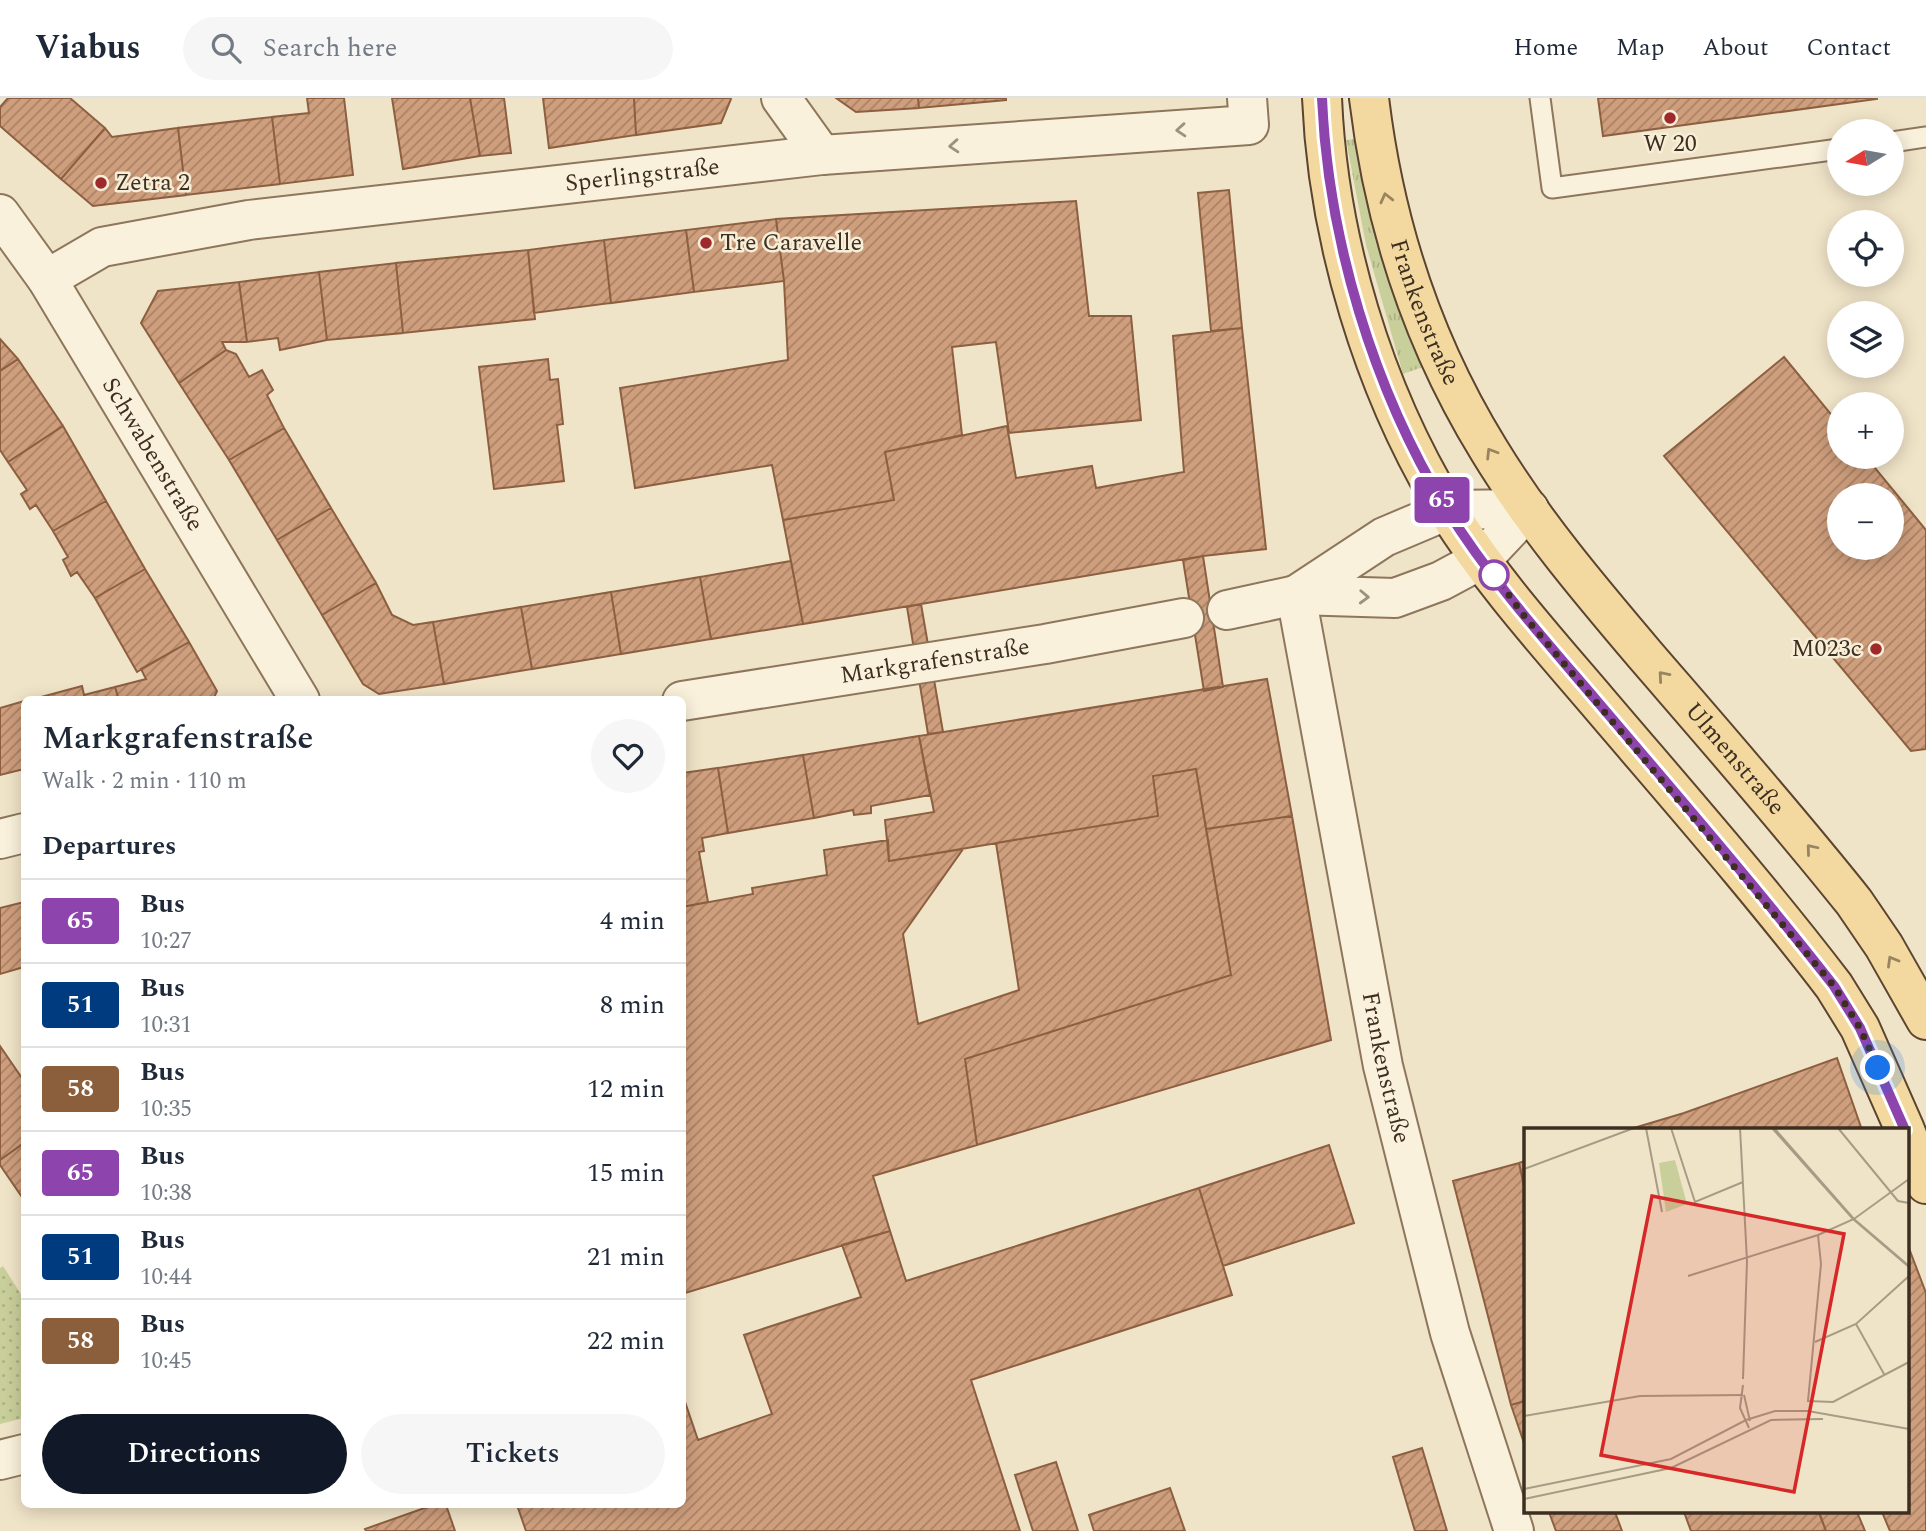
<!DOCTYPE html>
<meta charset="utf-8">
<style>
body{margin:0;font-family:Spectral,serif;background:#f6f6f7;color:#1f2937;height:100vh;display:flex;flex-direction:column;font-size:26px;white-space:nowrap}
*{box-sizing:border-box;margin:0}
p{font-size:23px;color:#747a83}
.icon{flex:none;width:38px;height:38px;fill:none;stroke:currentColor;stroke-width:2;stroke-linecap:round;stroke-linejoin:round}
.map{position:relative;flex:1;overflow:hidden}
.sheet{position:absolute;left:21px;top:598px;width:665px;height:812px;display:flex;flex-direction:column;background:#fff;border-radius:10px;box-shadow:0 4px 18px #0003}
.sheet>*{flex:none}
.badge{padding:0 14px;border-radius:5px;font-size:24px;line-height:46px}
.needle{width:46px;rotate:259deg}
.controls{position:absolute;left:1827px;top:21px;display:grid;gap:14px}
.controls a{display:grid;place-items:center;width:77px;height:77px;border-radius:50%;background:#fff;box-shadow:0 4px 18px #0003;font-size:35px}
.you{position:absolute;width:35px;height:35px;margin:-18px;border:5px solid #fff;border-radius:50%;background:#1a73e8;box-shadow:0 0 0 10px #1a73e833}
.map>.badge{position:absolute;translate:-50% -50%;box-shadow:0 0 0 4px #fff}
h2{padding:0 21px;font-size:26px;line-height:63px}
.round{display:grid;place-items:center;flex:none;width:74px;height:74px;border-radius:37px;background:#f6f6f7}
.summary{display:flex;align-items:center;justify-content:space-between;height:119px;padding:0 21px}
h1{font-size:33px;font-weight:600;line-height:52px}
.primary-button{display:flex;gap:14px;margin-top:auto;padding:14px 21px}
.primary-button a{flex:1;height:80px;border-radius:42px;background:#111827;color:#fff;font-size:28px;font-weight:600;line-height:80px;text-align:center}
.primary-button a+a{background:#f6f6f7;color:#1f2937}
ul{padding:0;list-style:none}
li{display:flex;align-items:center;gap:21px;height:84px;padding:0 21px;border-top:2px solid #e0e1e3}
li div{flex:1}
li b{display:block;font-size:26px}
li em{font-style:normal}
li .badge{min-width:77px;font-weight:700;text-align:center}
header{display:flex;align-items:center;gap:42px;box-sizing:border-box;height:98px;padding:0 35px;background:#fff;border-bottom:2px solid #e0e1e3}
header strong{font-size:33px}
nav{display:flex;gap:38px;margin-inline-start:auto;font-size:24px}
.search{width:490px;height:63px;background:#f6f6f7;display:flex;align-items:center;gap:18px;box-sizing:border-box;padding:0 24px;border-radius:38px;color:#747a83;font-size:26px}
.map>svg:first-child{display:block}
.grass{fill:url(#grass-tufts)}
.park{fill:url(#park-dots)}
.building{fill:url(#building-hatch);stroke:#8d5f41;stroke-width:2;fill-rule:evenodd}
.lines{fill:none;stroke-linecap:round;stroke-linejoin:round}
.lane-casing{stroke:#8d765c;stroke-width:23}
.street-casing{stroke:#8d765c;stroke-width:42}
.primary-casing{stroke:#5b4430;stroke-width:42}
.lane{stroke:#faf1dc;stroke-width:19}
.street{stroke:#faf1dc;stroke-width:38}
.primary{stroke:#f3d9a0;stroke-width:38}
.oneway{stroke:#9c907e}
.oneway2{stroke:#988460}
.line-casing{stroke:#fff;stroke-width:16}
.line{stroke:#8e44ad;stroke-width:10}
.walk{stroke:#3d2e20;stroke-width:7;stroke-dasharray:0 12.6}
.poi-dot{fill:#9e2a2b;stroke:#f7eed8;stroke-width:2.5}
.stop-dot{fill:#fff;stroke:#8e44ad;stroke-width:3.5}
.labels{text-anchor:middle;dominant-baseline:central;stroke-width:5;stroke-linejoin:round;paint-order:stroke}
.poi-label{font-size:24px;fill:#3d2e20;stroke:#f7eed8;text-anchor:start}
.street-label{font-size:24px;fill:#3d2e20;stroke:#f7eed8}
.inset-road{fill:none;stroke:#a89b85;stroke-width:2}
.view{fill:#d62828;fill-opacity:0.15;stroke:#d62828;stroke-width:3.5}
.inset-edge{fill:none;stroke:#3d2e20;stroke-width:3.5}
</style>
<header>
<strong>Viabus</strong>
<div class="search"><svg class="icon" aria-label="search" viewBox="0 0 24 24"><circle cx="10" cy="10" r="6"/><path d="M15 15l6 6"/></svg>Search here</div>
<nav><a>Home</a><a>Map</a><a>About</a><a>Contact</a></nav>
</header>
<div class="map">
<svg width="1926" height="1433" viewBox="0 0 1926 1433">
<defs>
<pattern id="grass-tufts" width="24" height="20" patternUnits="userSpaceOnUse" patternTransform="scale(1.75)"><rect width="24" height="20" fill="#c9cf9b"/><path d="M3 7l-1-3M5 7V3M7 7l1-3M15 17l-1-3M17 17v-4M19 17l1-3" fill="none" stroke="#aeb285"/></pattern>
<pattern id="park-dots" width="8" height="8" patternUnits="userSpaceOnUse" patternTransform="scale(1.75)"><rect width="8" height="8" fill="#c9cf9b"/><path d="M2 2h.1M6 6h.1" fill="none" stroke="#aeb285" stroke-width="1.8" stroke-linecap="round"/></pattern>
<pattern id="building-hatch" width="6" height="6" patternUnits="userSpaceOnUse" patternTransform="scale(1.75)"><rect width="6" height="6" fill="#cf9f7d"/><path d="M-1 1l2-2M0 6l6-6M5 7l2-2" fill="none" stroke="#a98266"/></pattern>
</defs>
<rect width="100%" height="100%" fill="#f0e4c8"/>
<path class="grass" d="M1356,41C1368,121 1392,195 1423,269L1403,276L1366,147L1346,42Z"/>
<path class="park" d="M3,1168L24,1201V1320L0,1326V1170Z"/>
<path class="building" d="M8,0H70L105,30L61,81L0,28V9Z
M307,0H344L353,77L280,86L272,19L309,15Z
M392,0H470L480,58L403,71Z
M470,0H504L511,55L480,58Z
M543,0H634L636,37L549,50Z
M634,0H730L731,1L721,25L636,37Z
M836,0H918L919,10L856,14Z
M918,0H1006V2L919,10Z
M1598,0H1877V1L1603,38Z
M272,19L280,86L186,97L178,30Z
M105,30L112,39L178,30L186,97L93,108L61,81Z
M1229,92L1242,230L1211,233L1198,95Z
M1076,103L1089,218H1131L1141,322L1009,335L996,244L952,249L962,337L885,354L894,402L783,422L772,367L635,390L620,290L788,262L784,183L776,121Z
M776,121L784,183L694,194L686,132Z
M686,132L694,194L611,205L604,142Z
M604,142L611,205L534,215L528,152Z
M528,152L535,221L403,235L396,165Z
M396,165L403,235L327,242L319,174Z
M319,174L327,242L280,252L278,240L247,244L239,184Z
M239,184L247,244H222L226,252L179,285L141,225L158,193Z
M1242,230L1266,451L1203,458L803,526L783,422L894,402L885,354L1007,328L1016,380L1092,368L1096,390L1184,374L1173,238Z
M0,241L18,261L0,273Z
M226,252L236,256L249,279L262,272L273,292L267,297L284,330L229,362L179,285Z
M1784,259L1839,326V359H1866L1926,432V651L1911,653L1664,358ZM1839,397H1892V450H1839Z
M18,261L63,328L8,364L0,352V273Z
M548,261L550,282L558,281L563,326L557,327L564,383L494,391L479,269Z
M63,328L106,403L53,433L36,407L30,411L21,396L27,392L8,364Z
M284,330L331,410L277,442L229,362Z
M106,403L145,471L95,500L77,474L71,478L63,462L68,459L53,433Z
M331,410L376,485L322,517L277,442Z
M1203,458L1223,589L1204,593L1183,462Z
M791,463L803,526L711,541L700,479Z
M145,471L189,544L137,574L95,500Z
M700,479L711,541L621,556L611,494Z
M376,485L392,517L413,527L433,524L444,586L379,596L363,586L322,517Z
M611,494L621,556L532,571L521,509Z
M921,506L943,634L928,636L907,509Z
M521,509L532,571L444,586L433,524Z
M189,544L217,593L213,602H119L115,589L146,581L141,571Z
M1267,581L1292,718L1206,731L1196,671L1153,678L1158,718L889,763L885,722L934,714L919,638Z
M82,588L84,597L115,589L119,602H30Z
M24,603V671L0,677V610Z
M919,638L930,697L871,708V715L854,717L853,712L814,720L803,657Z
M803,657L814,720L728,735L718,670Z
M718,670L728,735L702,740L704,753L699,754L708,804L682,809V675Z
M1196,671L1231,877L965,961L977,1047L873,1078L890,1133L682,1196V809L753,796L752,790L827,777L824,752L888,742L889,763L963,751L903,836L918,926L1019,892L996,745L1158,718L1153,678Z
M1292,718L1331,942L977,1047L965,961L1231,877L1206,731Z
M24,804V869L0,876V810Z
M0,948L24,983V1045L0,1062Z
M1837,960L1862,1032H1627L1684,1015Z
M24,1045V1102L0,1067V1062Z
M1329,1047L1354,1125L1223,1168L1199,1090Z
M1525,1063V1093L1519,1065Z
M1519,1065L1525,1093V1303L1511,1307L1453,1083Z
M1199,1090L1232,1197L971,1282L1020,1433H526L517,1407H682V1295L698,1342L772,1316L744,1237L861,1199L842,1147L890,1133L906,1183Z
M1907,1145L1926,1195V1433H1890L1882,1414H1907Z
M1525,1303V1348L1511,1307Z
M1422,1350L1447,1433H1415L1393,1359Z
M1056,1364L1078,1433H1033L1015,1377Z
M1170,1390L1185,1433H1094L1089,1417Z
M433,1407H446L455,1433H366L365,1431Z
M1549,1414H1615L1622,1433H1556Z
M1684,1414H1819L1826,1433H1691Z
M1823,1414H1857L1865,1433H1826L1819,1415Z"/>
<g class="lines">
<g class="lane-casing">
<path id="lane" d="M1540,0L1552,90L1839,51
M1892,44L1926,39"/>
</g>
<g class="street-casing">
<g id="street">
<path d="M781,0L822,57"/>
<path id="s1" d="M0,116L47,181L300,602"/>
<path id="s2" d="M47,181L102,149L249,122L822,57L1249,27L1247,0"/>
<path id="s3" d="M1296,497L1383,968L1450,1235L1514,1433"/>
<path d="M1296,497L1384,439L1448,412L1529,411"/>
<path d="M1227,512L1296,497L1395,500L1441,483L1482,461L1529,411"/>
<path id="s4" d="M682,603L1045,546L1184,520"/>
<path d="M0,741L24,735"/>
<path d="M0,1362L24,1356"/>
</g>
</g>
<g class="primary-casing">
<g id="primary">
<path d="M1322,0C1328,141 1373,291 1447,412C1490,481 1545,542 1597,603C1677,697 1759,790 1834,888L1860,930L1905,1032"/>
<path id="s5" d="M1369,0C1384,125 1423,245 1489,352C1534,426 1590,492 1646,558C1716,639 1787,720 1854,804L1884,848L1926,922"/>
<path d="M1907,1037L1926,1086"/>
</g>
</g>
<use href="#lane" class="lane"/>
<use href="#street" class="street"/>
<use href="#primary" class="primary"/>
</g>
<defs><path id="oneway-chevron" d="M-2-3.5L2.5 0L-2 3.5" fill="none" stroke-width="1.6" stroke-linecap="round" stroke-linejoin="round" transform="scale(1.75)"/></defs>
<g class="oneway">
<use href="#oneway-chevron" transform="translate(1181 32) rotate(176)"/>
<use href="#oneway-chevron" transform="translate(954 48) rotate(176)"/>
<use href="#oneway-chevron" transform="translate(1364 499) rotate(2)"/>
</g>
<g class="oneway2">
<use href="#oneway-chevron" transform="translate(1386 100) rotate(-104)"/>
<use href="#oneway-chevron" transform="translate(1491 355) rotate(-122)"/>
<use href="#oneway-chevron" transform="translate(1663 578) rotate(-131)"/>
<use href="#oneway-chevron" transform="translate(1811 751) rotate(-130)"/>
<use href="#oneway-chevron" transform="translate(1892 863) rotate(-120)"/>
</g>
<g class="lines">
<g class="line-casing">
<path id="line" d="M1322,0C1328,141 1373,291 1447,412C1490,481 1545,542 1597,603C1677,697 1758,791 1834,888L1860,930L1905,1032"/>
</g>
<use href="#line" class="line"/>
<path class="walk" d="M1494,477L1525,519L1834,888L1860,930L1878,970"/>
</g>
<g class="poi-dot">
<circle cx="1670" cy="20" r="7"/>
<circle cx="101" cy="85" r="7"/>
<circle cx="706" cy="145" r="7"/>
<circle cx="1876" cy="551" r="7"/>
</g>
<circle class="stop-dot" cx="1494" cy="477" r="14"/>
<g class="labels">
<g class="poi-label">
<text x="1670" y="46" text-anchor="middle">W 20</text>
<text x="115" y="85">Zetra 2</text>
<text x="720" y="145">Tre Caravelle</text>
<text x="1862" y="551" text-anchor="end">M023c</text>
</g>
<g class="street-label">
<text stroke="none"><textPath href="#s2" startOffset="609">Sperlingstraße</textPath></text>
<text stroke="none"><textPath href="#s5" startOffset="222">Frankenstraße</textPath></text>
<text stroke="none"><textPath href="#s1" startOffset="285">Schwabenstraße</textPath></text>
<text stroke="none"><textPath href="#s4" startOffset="256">Markgrafenstraße</textPath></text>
<text stroke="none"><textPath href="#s5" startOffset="770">Ulmenstraße</textPath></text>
<text stroke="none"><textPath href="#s3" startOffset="481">Frankenstraße</textPath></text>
</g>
</g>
<g transform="translate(1524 1030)">
<rect width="385" height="385" fill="#f0e4c8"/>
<path d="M151,32L163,76L142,84L135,35Z" fill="#c9cf9b"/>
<path class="inset-road" d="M122,0L138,84M147,0L171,74L219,54M216,0L223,133L219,251M248,0L329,91L385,139M250,0L330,91L385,138M314,0L374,73L385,75M0,41L110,0M294,107L297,136L284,273L309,274L385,234M164,148L294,107L330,91L385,51M332,196L360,246M291,214L332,196L385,148M219,257L216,280L225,300M220,267L226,293M0,288L116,268L219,267M0,361L147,331L222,292L251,283H284L385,301M0,371L147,340L247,292L299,291"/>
<path class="view" d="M128,68L320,106L270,364L77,327Z"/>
<rect width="385" height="385" class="inset-edge"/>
</g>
</svg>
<div class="controls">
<a><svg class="needle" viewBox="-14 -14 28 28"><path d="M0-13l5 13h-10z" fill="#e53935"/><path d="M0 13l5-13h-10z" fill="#747a83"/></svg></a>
<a><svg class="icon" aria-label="locate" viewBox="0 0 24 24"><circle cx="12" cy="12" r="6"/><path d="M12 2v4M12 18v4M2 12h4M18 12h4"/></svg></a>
<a><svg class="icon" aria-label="layers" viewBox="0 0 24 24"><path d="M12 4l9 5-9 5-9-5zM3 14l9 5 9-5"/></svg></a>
<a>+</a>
<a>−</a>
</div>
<div class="you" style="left:1878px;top:970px"></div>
<b class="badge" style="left:1442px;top:402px;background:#8e44ad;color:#fff">65</b>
<section class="sheet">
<div class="summary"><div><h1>Markgrafenstraße</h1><p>Walk · 2 min · 110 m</p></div><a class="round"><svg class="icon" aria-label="heart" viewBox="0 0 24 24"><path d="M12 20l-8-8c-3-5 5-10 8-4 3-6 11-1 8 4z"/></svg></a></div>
<h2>Departures</h2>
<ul>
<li><span class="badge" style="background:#8e44ad;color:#fff">65</span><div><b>Bus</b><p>10:27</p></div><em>4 min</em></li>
<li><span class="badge" style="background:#003b80;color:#fff">51</span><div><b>Bus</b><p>10:31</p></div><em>8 min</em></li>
<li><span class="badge" style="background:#8b5e3c;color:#fff">58</span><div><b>Bus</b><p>10:35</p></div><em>12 min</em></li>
<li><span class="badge" style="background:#8e44ad;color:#fff">65</span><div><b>Bus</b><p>10:38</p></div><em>15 min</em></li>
<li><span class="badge" style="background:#003b80;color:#fff">51</span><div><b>Bus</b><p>10:44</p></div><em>21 min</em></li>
<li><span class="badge" style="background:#8b5e3c;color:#fff">58</span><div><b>Bus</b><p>10:45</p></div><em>22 min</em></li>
</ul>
<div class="primary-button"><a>Directions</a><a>Tickets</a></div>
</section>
</div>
